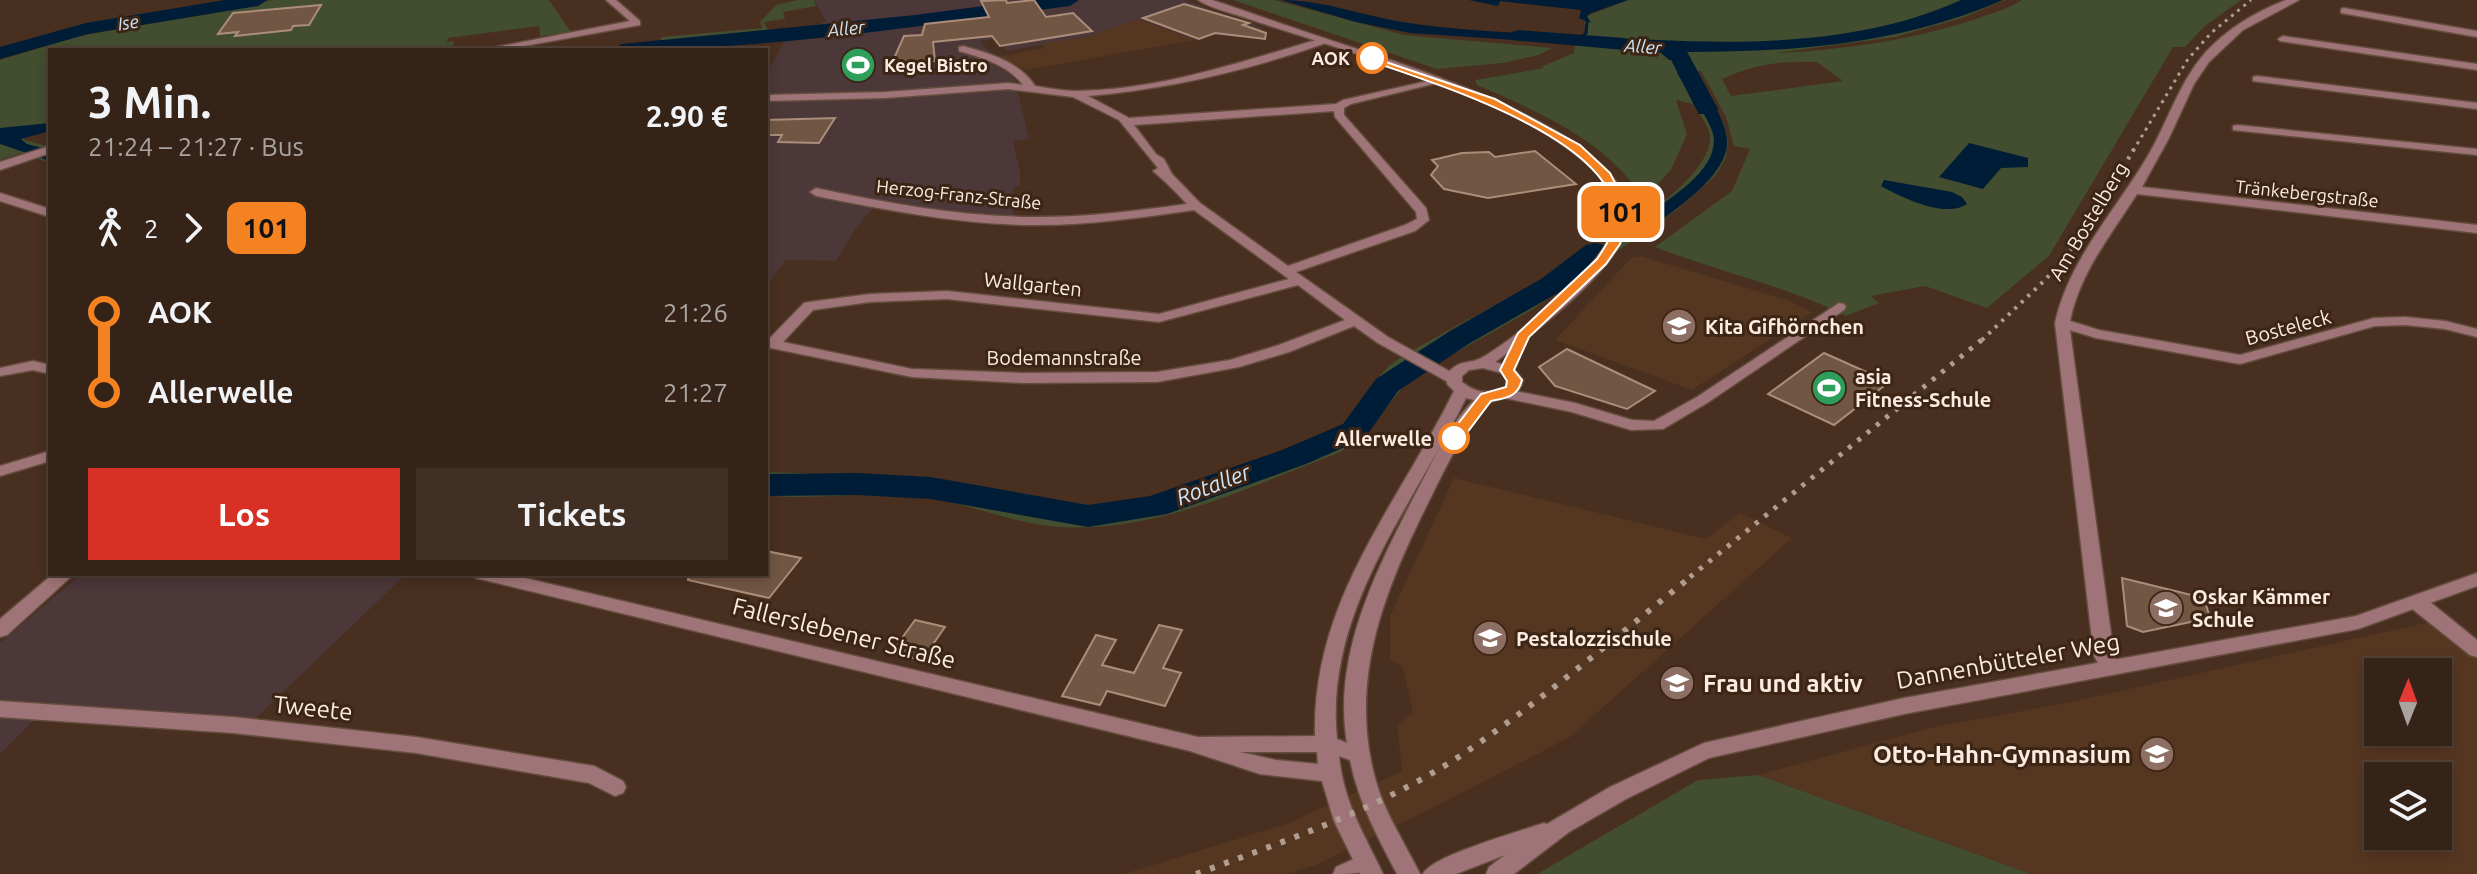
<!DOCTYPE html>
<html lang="de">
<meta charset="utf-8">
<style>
body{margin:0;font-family:Ubuntu,sans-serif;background:#412f24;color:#f1f3f6;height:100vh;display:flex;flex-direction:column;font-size:30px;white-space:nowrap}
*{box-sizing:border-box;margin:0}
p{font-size:26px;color:#aaa4a1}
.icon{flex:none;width:44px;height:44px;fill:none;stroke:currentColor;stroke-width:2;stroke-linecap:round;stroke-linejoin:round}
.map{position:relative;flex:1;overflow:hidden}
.drawer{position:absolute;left:48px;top:48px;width:720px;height:528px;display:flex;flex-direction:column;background:#362317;border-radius:0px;box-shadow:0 4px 12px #0003,0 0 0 2px #504036}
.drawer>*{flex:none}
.badge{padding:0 16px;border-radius:12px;font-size:28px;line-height:52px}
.needle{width:52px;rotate:1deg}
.tools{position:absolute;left:2364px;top:658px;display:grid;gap:16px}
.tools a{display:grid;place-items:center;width:88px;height:88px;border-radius:0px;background:#362317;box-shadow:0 4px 12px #0003,0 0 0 2px #504036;font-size:40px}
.map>.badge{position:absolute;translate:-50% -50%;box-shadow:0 0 0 4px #fff}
.legs{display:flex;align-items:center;gap:12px;height:88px;padding:0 40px;font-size:26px}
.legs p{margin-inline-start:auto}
.overview{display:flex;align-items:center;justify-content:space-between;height:136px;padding:0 40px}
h1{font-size:44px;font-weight:700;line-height:60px}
.primary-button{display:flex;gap:16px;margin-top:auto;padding:16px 40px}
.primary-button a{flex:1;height:92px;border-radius:0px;background:#d93025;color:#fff;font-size:32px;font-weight:700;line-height:92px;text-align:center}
.primary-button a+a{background:#412f24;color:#f1f3f6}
ul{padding:0 40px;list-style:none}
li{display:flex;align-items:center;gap:28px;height:80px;font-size:30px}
li i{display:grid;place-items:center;width:12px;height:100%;margin:0 10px;background:currentColor}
li i::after{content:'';width:20px;height:20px;margin:-10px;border:6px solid;border-radius:50%;background:#362317}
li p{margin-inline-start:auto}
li:first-child i{background:linear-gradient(#0000 50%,currentColor 0)}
li:last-child i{background:linear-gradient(currentColor 50%,#0000 0)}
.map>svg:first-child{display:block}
.commercial{fill:#4c3739}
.built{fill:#553621;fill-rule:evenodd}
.green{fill:#434d2f;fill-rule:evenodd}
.water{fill:#001d37}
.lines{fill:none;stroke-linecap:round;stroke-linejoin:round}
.stream{stroke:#001d37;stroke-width:3}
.river{fill:#001d37;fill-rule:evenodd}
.building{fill:#715644;stroke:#ab8d7a;stroke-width:2}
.minor-casing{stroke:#654d3e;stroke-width:3}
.tertiary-casing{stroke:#654d3e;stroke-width:3}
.minor{fill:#9f7478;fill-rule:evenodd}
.tertiary{fill:#9f7478;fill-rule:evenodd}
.rail-far3{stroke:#b19d90;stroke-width:3;stroke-dasharray:3 5;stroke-linecap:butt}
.rail-far2{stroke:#b19d90;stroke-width:4;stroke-dasharray:3 6;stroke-linecap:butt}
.rail-far1{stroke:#b19d90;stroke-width:5;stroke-dasharray:4 8;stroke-linecap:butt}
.rail{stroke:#b19d90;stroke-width:6;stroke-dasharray:5 10;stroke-linecap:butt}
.line-1{fill:#f58220;stroke:#fff;stroke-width:2}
.stop-1-dot{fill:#fff;stroke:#f58220;stroke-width:4}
.labels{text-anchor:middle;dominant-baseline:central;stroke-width:6;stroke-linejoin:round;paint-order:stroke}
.far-water-label{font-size:18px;font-style:italic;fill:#d0e6fa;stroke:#3d2515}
.far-stop-label{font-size:18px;font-weight:bold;fill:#fbebe0;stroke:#3d2515;text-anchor:end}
.far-poi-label{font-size:18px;font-weight:bold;fill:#fbebe0;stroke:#3d2515;text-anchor:start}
.far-street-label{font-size:18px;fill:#fbebe0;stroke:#3d2515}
.street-label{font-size:20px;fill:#fbebe0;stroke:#3d2515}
.poi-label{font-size:20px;font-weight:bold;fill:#fbebe0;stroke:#3d2515;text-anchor:start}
.stop-label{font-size:20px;font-weight:bold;fill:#fbebe0;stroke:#3d2515;text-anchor:end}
.water-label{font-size:22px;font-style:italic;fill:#d0e6fa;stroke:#3d2515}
.near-street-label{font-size:24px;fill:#fbebe0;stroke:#3d2515}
.near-poi-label{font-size:24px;font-weight:bold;fill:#fbebe0;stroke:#3d2515;text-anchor:start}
</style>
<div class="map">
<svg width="2477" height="874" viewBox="0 0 2477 874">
<rect width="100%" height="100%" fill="#482f1f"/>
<path class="commercial" d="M814,0H1022L1023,8L974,13L976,17L1079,0H1184L1264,28L1237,37L1215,35L1195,40L1139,19L1089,36L1008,51L994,39L980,41L992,54L984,60L1009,73L1015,80L1029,139L1013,141L1020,172V186L1014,187L1013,223L873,208L856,228L836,261L786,260L766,287V75L785,40L826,21Z
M81,574H393L403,577L254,720L48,706L0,754V643Z"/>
<path class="built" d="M1139,19L1195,40L1026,70L998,57L1045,48L1042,44L1089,36Z
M1641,256L1790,301L1812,312L1692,390L1555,340L1632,257Z
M1454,478L1706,539L1740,513L1792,538L1570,737L1442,803L1316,865L1286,874H1124L1289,823L1402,771L1397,725L1413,713L1403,668L1390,659V616Z
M2430,622L2477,659V874H2031L1758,775L1934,727L2066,703ZM2378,672H2438V732H2378ZM2378,776H2438V836H2378Z"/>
<path class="green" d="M272,0H549L571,32L540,36L539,26L448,38L447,42L454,41L453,45L442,50H50V123L19,127L25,140L50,147V163L21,153L0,160V60L75,37Z
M798,0H818L814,1L816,6L783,12L785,19L764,22L769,32L660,43L661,37L762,28L760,22L776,5Z
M1233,0H1274L1404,35L1552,48L1539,55L1503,63L1437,69Z
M1628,0H2005L1965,17L1895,37L1776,53C1844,50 1912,40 1976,19C1992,13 2008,9 2022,0H2241L2205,26L2185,47H2173L2049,256L1987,308L1925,286L1871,296L1879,303L1846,316C1785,285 1718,272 1655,247L1732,191L1750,149L1734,146L1726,117L1701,71H1694L1724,124L1728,141L1726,158L1716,175L1678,209L1530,311L1414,376C1385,404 1378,428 1341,452C1248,487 1150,537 1049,526C1000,520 955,498 906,495C860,492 812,501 766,495V472L933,477L1061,508H1114L1226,473L1340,428C1360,410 1373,377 1394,362C1460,317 1696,216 1710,142C1712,130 1700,115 1693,104L1676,100L1687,134L1671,170L1644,199C1604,139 1541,113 1477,85L1475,80L1544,68L1541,67L1574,53L1576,38L1588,33L1584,22H1589L1587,16ZM1817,62L1843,81L1731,96L1722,79C1759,63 1776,62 1817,62Z
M1758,775L2031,874H1537L1698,780Z"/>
<path class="water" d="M1281,0C1323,0 1360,15 1402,22C1452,30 1505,32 1556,35L1560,37L1561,43L1410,33L1356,22Z
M1469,0H1628L1591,13L1587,16L1591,23L1579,18L1581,10L1500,1L1498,6Z
M1961,0H2003C1901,44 1796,52 1686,52L1687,59L1669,60L1661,53L1582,45L1581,36C1706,43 1844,53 1961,0Z
M1677,73H1695C1706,93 1726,118 1727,141C1729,177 1667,215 1641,235L1642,221L1648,214C1671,197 1714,173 1714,140C1714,123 1686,88 1677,73Z
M50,123V131L21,139L27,144L50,150V161L0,144V128Z
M1969,143L2028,158V167L2001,168L1983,189L1939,177Z
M1884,180L1952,192L1962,197L1967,204C1945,219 1901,197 1881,186Z"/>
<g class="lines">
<path class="stream" d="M1578,41L1586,33L1587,22"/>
<path class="river" d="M225,0H267L258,6L88,34L0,59V47L86,23Z
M1029,0H1079L1070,6C919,26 765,50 612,50L622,44L915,15Z
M1519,30L1624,38L1634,44L1624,50L1512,40L1509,36L1512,32Z
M1675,42L1685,48L1718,109L1715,114H1699L1696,109L1665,48Z
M1595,243L1604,245L1608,251L1604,257L1561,291L1470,343L1398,391L1365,438L1306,464L1167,514L1088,527L931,499L857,495L766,496V474L857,473L931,477L1088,505L1150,496L1282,450L1343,424L1376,379L1450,331L1541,279L1586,245Z"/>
</g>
<path class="building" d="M1006,0L1007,3L1034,0L1046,17L1073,13L1092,31L1000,46L992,36L933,42L935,61L891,65L904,36L922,35L925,24L989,17L981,1Z
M1184,4L1249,23L1243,25L1266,33L1265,39L1215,33L1199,39L1143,18Z
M321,5L309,25L293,26L291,30L235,36L238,32L218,34L233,13Z
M835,118L819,143L778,142L782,135H766V120Z
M1535,151L1576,184L1488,198L1444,189L1431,175L1438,166L1432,160L1462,153L1489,152L1495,157Z
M1567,349L1655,391L1627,409L1555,386L1539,367Z
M1824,353L1889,382L1834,425L1768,394Z
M766,551L801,558L769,598L688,580L689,574H766Z
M2122,578L2204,598L2210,618L2143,632L2127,626Z
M915,620L945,627L922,660L891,653Z
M1159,625L1182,630L1163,668L1181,673L1165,706L1107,691L1100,705L1062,696L1096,635L1116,640L1102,665L1134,673Z"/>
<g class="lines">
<g class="minor-casing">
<path id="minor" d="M606,0H616L640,21V25L503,50H481L630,21Z
M2286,0H2299L2243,30L2209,62L2194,84L2169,138L2142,187L2477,225V233L2137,194C2111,235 2080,272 2070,321L2099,330L2240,355L2374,318L2405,317L2445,321L2477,329V337L2445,329L2405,325L2375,326L2240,364L2096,338L2070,330L2114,656L2121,668L2118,673L2111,675L2104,673L2094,656L2055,323C2069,259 2117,209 2149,154C2168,121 2179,83 2205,53C2227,29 2255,12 2286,0Z
M2344,8L2477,31V37L2341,13V9Z
M2283,36L2477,64V70L2280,41L2278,39Z
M1323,38L1326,39V43C1249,70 1169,89 1088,96L1129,118L1336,104L1343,100L1441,78V82L1351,104L1344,108V115L1426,208L1429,220L1415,231L1296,272L1388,337L1458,376L1461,379L1458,382H1448L1378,343L1354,326L1289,352L1239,367L1157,382L1023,383L912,377L766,347V339H769L804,303L809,302L870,294L947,291L1159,314L1289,279L1194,210C1139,218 1084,226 1029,225C957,224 886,210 816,196L810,192L816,188C886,203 957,216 1028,217C1081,218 1135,211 1187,204C1176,192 1165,181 1153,171L1158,168L1119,120L1073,97L1008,89L885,98L766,101V95L885,92L1008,83L1023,85C1008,65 982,58 959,51V47L963,46C989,53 1020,62 1035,86C1049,88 1063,91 1077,91C1162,90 1243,61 1323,38ZM1334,111L1335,117L1416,212L1417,219L1405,225L1288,266L1200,203L1172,174L1164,159L1156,154L1134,125ZM1298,285L1345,320L1279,345L1230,360L1157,372L1023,373L912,369L783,342L813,310L870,302L947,299L1159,322Z
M2257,76L2477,103V109L2253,81V77Z
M2237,125L2477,149V155L2233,130V126Z
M50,146V153L0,170V162Z
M1839,303L1844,304L1846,307L1844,310L1707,403L1663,429L1631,430L1572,412L1500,397L1497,394L1505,389L1575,403L1632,420L1654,421L1697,397Z
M33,361L50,365V374L33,370L0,376V368Z
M2418,596L2425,598L2477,640V657L2470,655L2411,608L2409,603L2411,598Z
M0,701L233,717L416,737L594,766L623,781L626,787L623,793L615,796L589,783L416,753L233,733L0,717Z
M1365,854L1373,857L1376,864C1369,874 1348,874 1333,874L1336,867Z"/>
</g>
<g class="tertiary-casing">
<path id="tertiary" d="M1198,0H1212C1254,14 1296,29 1339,43C1401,64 1652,138 1626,229C1614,274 1532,334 1495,362L1512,367L1523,380C1518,400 1506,395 1491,402C1480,407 1470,425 1464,435C1449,459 1437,485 1424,511C1383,594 1350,680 1374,774C1383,811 1404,841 1420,874H1397C1378,838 1358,801 1350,760L1339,756C1344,804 1364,833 1383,874H1360L1334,821L1322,781L1260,774L1190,751L476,578L473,574H508L1198,737L1315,736C1312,602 1394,510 1451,397L1454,391L1447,384L1446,375C1461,357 1468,366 1483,357C1520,335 1585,280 1607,243C1615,230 1617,211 1613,196C1611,191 1606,186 1603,181C1547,105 1340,50 1249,19C1233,13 1212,9 1198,0ZM1483,368L1502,373L1507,380L1506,387C1490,396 1476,393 1462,382V376L1469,370ZM1466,398L1474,400C1448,426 1433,461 1416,493C1377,569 1332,655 1347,743L1337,739C1324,611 1413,506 1466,398ZM1240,752H1317L1318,764L1276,760Z
M0,193L50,209V217L0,201Z
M50,451V461L0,476V466Z
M2477,573V586L2358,629L1904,714L1709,758L1626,799L1569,832L1514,874H1486L1489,867L1505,855L1456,874H1423C1431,856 1521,831 1544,823L1547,824L1610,787L1704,743L1904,698L2356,616Z
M53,574H74L7,635L0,637V619Z"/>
</g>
<use href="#minor" class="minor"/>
<use href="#tertiary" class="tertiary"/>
<path class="rail-far3" d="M2133,151L2188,59L2211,33L2251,0"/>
<path class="rail-far2" d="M1982,340L2046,279L2083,235L2134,149"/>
<path class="rail-far1" d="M1690,577L1984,338"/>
<path class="rail" d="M1196,874C1285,841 1376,810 1457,758C1539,703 1616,637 1693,575"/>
</g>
<path class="line-1" d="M1368,56L1495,99L1580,145L1610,173L1624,200L1629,217L1620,244L1606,264L1529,337L1514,370L1522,380C1518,397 1506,398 1491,401L1460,442L1454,443L1447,438L1481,394L1506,387L1507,381L1500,370L1518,333L1597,259C1605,247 1617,229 1616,214C1608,135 1432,83 1368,60Z"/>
<defs>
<g id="stadium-disc" transform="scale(1.8)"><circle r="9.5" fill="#2e9e5b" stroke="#3d2515"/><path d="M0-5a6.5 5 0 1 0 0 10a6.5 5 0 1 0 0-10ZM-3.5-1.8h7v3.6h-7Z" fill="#fff"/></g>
<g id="school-disc" transform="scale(1.8)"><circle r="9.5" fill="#8d6e63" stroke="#3d2515"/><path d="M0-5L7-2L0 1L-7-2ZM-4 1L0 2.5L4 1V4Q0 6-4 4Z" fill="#fff"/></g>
</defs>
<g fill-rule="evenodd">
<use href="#stadium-disc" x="858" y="65"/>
<use href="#school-disc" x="1679" y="326"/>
<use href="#stadium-disc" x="1829" y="388"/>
<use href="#school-disc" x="2166" y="608"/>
<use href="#school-disc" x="1490" y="638"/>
<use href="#school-disc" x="1677" y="683"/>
<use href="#school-disc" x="2157" y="754"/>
</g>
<g class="stop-1-dot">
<circle cx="1372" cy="58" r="14"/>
<circle cx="1454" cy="438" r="14"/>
</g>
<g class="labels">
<g class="far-water-label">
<text transform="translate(128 22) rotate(-9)">Ise</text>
<text transform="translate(846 28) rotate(-6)">Aller</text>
<text transform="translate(1643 46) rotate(4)">Aller</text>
</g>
<g class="far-stop-label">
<text x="1350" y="58">AOK</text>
</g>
<g class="far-poi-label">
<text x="884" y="65">Kegel Bistro</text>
</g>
<g class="far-street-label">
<text transform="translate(2307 193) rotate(6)">Tränkebergstraße</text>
<text transform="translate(959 194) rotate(6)">Herzog-Franz-Straße</text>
</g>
<g class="street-label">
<text transform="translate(2088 221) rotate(-59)">Am Bostelberg</text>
<text transform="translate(1033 284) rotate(6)">Wallgarten</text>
<text transform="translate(2288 327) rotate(-15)">Bosteleck</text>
<text x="1064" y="357">Bodemannstraße</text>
</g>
<g class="poi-label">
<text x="1705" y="326">Kita Gifhörnchen</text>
<text x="1855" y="376">asia<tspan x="1855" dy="23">Fitness-Schule</tspan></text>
<text x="2192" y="596">Oskar Kämmer<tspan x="2192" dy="23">Schule</tspan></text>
<text x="1516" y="638">Pestalozzischule</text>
</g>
<g class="stop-label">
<text x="1432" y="438">Allerwelle</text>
</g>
<g class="water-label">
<text transform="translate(1213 484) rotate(-21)">Rotaller</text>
</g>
<g class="near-street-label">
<text transform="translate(844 633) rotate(14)">Fallerslebener Straße</text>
<text transform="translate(2008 661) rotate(-10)">Dannenbütteler Weg</text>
<text transform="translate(313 708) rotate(6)">Tweete</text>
</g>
<g class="near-poi-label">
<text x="1703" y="683">Frau und aktiv</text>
<text x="2131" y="754" text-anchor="end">Otto-Hahn-Gymnasium</text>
</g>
</g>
</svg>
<div class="tools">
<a><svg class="needle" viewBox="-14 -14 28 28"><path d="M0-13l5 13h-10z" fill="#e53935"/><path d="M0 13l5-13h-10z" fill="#aaa4a1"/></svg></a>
<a><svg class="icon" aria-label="layers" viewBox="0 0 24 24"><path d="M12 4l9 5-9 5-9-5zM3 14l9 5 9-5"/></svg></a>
</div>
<b class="badge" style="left:1621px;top:212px;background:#f58220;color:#111">101</b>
<section class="drawer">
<div class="overview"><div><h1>3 Min.</h1><p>21:24 – 21:27 · Bus</p></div><b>2.90 €</b></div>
<div class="legs"><svg class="icon" aria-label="walk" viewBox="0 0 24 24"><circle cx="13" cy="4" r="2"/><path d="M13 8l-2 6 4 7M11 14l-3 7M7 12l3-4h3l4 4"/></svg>2<svg class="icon" aria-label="forward" viewBox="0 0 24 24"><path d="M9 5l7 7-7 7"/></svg><b class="badge" style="background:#f58220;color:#111">101</b></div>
<ul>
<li><i style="color:#f58220"></i><b>AOK</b><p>21:26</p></li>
<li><i style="color:#f58220"></i><b>Allerwelle</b><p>21:27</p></li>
</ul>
<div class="primary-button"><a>Los</a><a>Tickets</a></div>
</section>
</div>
